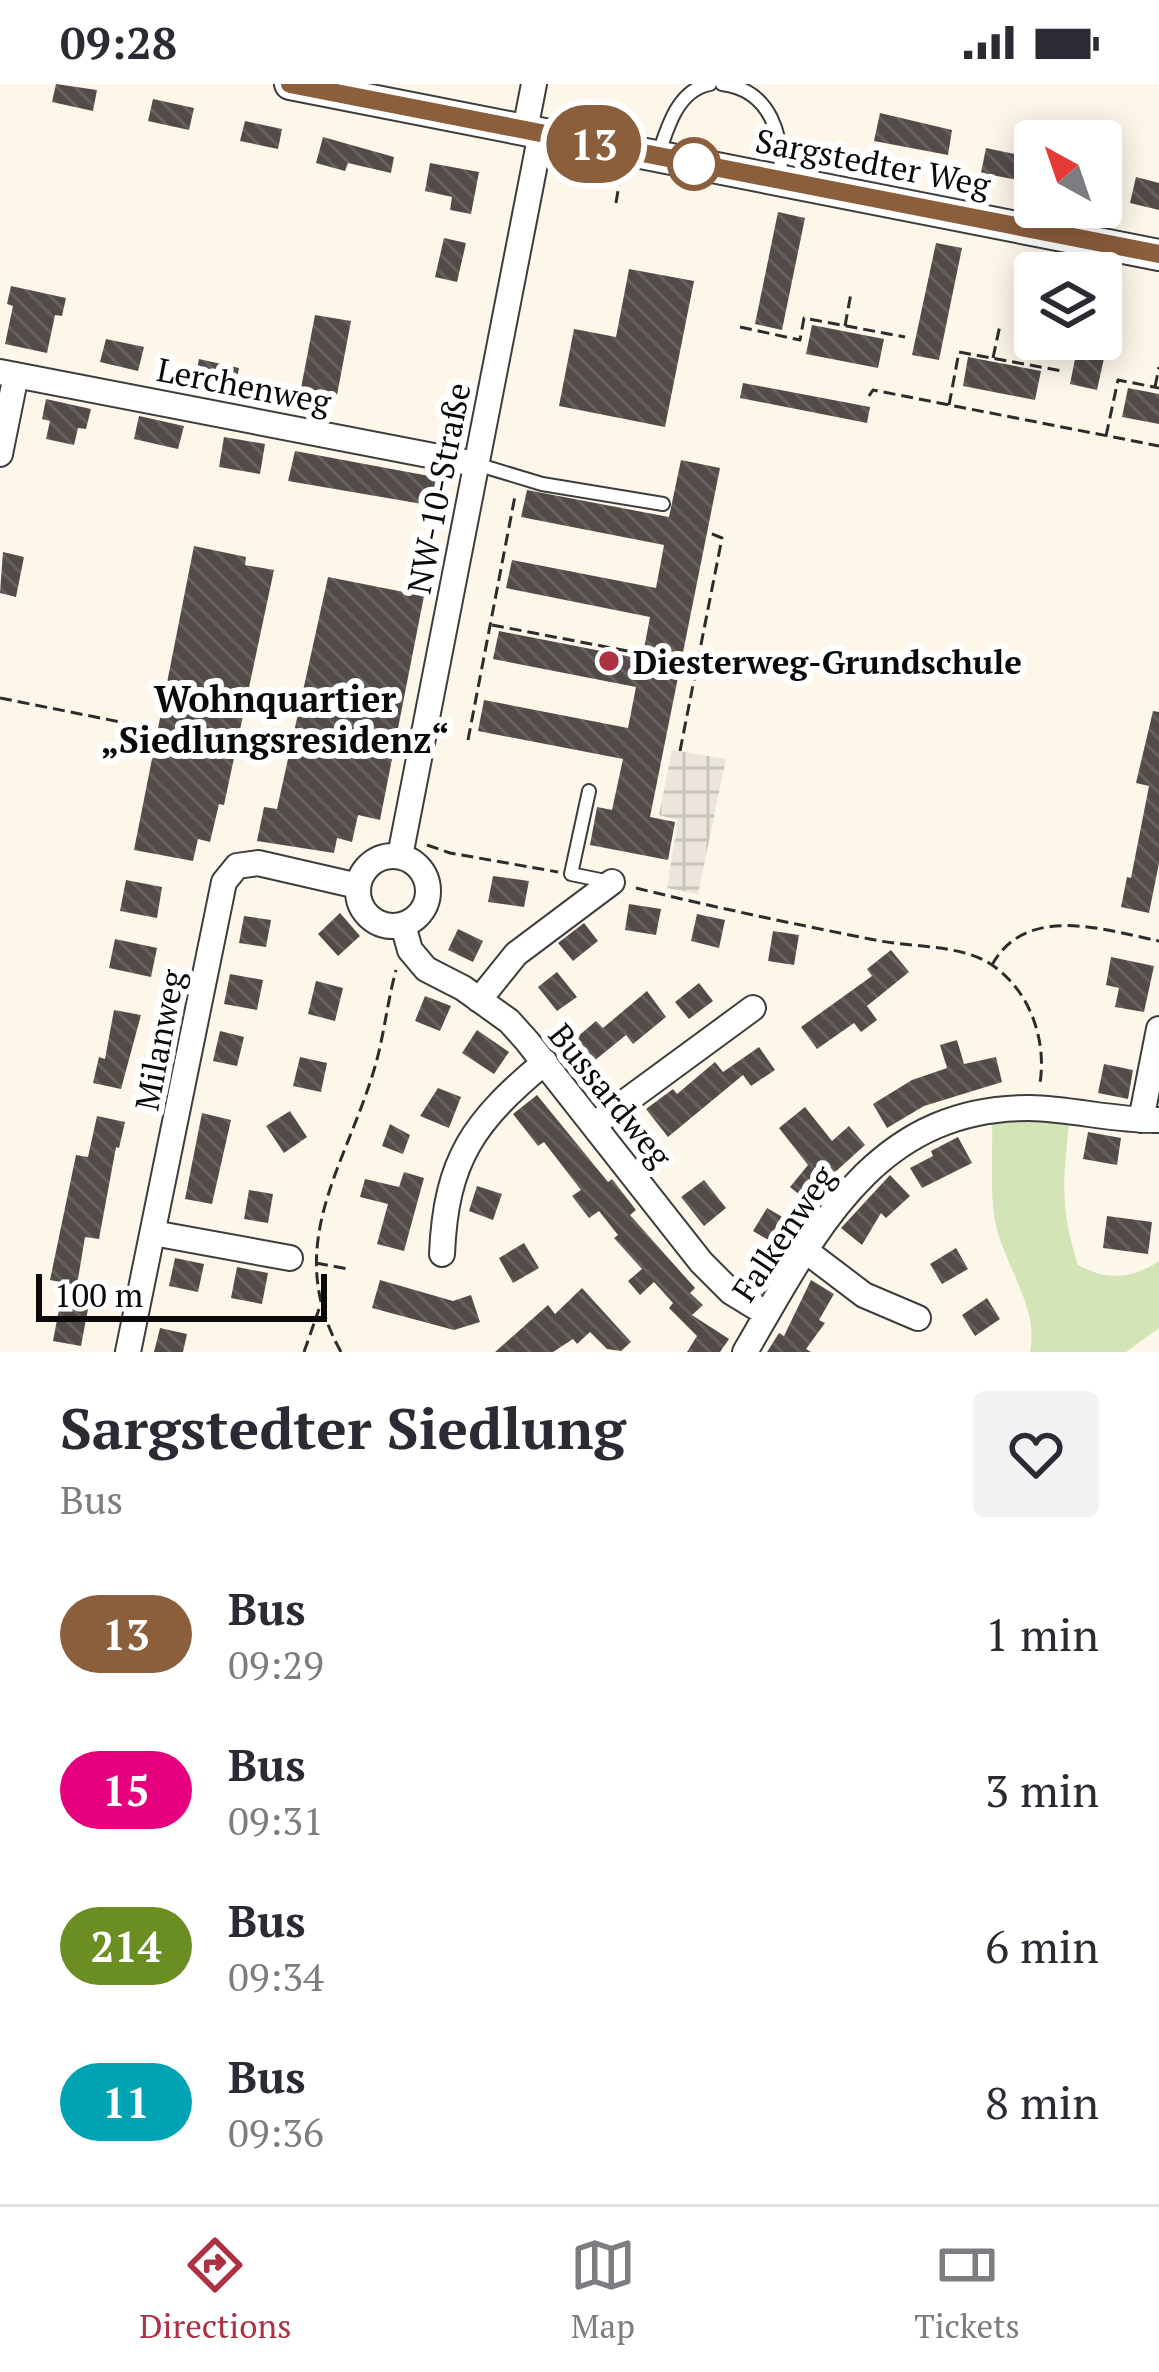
<!DOCTYPE html>
<meta charset="utf-8">
<style>
body{margin:0;font-family:"PT Serif",serif;background:#f2f2f3;color:#2b2b33;height:100vh;display:flex;flex-direction:column;font-size:45px;white-space:nowrap}
*{box-sizing:border-box;margin:0}
p{font-size:39px;color:#7c7c81}
.icon{flex:none;width:66px;height:66px;fill:none;stroke:currentColor;stroke-width:2;stroke-linecap:round;stroke-linejoin:round}
.map{position:relative;height:1268px;overflow:hidden}
.sheet{display:flex;flex-direction:column;background:#fff;flex:1}
.sheet>*{flex:none}
.badge{padding:0 24px;border-radius:39px;font-size:42px;line-height:78px}
.needle{width:78px;rotate:320deg}
.tools{position:absolute;left:1014px;top:36px;display:grid;gap:24px}
.tools a{display:grid;place-items:center;width:108px;height:108px;border-radius:12px;background:#fff;box-shadow:0 6px 30px #0003;font-size:60px}
.scale{position:absolute;left:36px;bottom:30px;width:291px;box-sizing:border-box;padding-left:12px;border:6px solid #0a0a0a;border-top:0;font-size:33px;line-height:42px;white-space:nowrap;color:#0a0a0a;-webkit-text-stroke:9px #fff;paint-order:stroke}
.map>.badge{position:absolute;translate:-50% -50%;box-shadow:0 0 0 6px #fff}
.round{display:grid;place-items:center;flex:none;width:126px;height:126px;border-radius:12px;background:#f2f2f3}
.overview{display:flex;align-items:center;justify-content:space-between;height:204px;padding:0 60px}
h1{font-size:57px;font-weight:600;line-height:90px}
ul{padding:0;list-style:none}
li{display:flex;align-items:center;gap:36px;height:156px;padding:0 60px}
li div{flex:1}
li b{display:block;font-size:45px}
li em{font-style:normal}
li .badge{min-width:132px;font-weight:700;text-align:center}
.status{display:flex;justify-content:space-between;align-items:center;height:84px;padding:0 60px;background:#fff;direction:ltr}
.status svg{height:33px;fill:currentColor}
.tabs{display:flex;justify-content:space-around;align-items:center;height:168px;border-top:3px solid #e1e1e2;background:#fff;font-size:33px;color:#7c7c81}
.tabs a{display:grid;justify-items:center;gap:6px}
.tabs .active{color:#ad3043}
.map>svg:first-child{display:block}
.grass{fill:#d3e4b7}
.plaza{fill:url(#plaza-grid)}
.building{fill:url(#building-back-hatch)}
.lines{fill:none;stroke-linecap:round;stroke-linejoin:round}
.service-casing{stroke:#3d3d3d;stroke-width:16}
.minor-casing{stroke:#3d3d3d;stroke-width:28}
.tertiary-casing{stroke:#3d3d3d;stroke-width:34}
.path{stroke:#2c2c2c;stroke-width:3;stroke-dasharray:12 6;stroke-linecap:butt}
.service{stroke:#fff;stroke-width:12}
.minor{stroke:#fff;stroke-width:24}
.tertiary{stroke:#fff;stroke-width:30}
.line-casing{stroke:#fff;stroke-width:27}
.line{stroke:#8b5e3c;stroke-width:18}
.stop-dot{fill:#fff;stroke:#8b5e3c;stroke-width:6}
.poi-dot{fill:#ad3043;stroke:#fff;stroke-width:4.5}
.labels{text-anchor:middle;dominant-baseline:central;stroke-width:12;stroke-linejoin:round;paint-order:stroke}
.street-label{font-size:33px;fill:#0a0a0a;stroke:#fff}
.poi-label{font-size:33px;font-weight:bold;fill:#0a0a0a;stroke:#fff;text-anchor:start}
.neighbourhood-label{font-size:36px;font-weight:bold;fill:#0a0a0a;stroke:#fff}
</style>
<div class="status"><b>09:28</b><svg viewBox="0 0 49 12"><path d="M0 12V9h3v3zM5 12V6h3v6zM10 12V3h3v9zM15 12V0h3v12zM26 1h20v11H26zM47 4h2v5h-2z"/></svg></div>
<div class="map">
<svg width="1159" height="1268" viewBox="0 0 1159 1268">
<defs>
<pattern id="plaza-grid" width="8" height="8" patternUnits="userSpaceOnUse" patternTransform="scale(3)"><rect width="8" height="8" fill="#ebe5db"/><path d="M0 4h8M4 0v8" fill="none" stroke="#c8c3bb"/></pattern>
<pattern id="building-back-hatch" width="6" height="6" patternUnits="userSpaceOnUse" patternTransform="scale(3)"><rect width="6" height="6" fill="#524b48"/><path d="M-1 5l2 2M0 0l6 6M5-1l2 2" fill="none" stroke="#66605e"/></pattern>
</defs>
<rect width="100%" height="100%" fill="#fdf7ea"/>
<path class="grass" d="M1035,1034L1069,1039C1063,1097 1060,1125 1078,1181C1107,1197 1132,1195 1159,1177V1244L1126,1268H1030C1040,1221 1000,1177 994,1131C990,1101 993,1067 992,1036Z"/>
<path class="plaza" d="M672,666L726,675L698,810L667,804L678,736L659,731Z"/>
<path class="building" d="M56,0L97,6L93,27L52,18Z
M153,15L194,24L189,46L148,37Z
M880,29L952,46L948,71L874,57Z
M245,37L282,45L278,65L240,57Z
M323,53L394,73L391,89L348,79L345,87L316,79Z
M986,64L1034,74L1029,98L981,89Z
M430,79L479,88L471,130L450,126L452,113L425,107Z
M1136,93L1159,99V126L1130,119Z
M778,128L805,134L782,246L755,240Z
M444,154L466,159L457,198L435,193Z
M936,159L962,164L939,276L912,271Z
M629,185L694,197L665,343L559,322L574,245L616,253Z
M1101,188L1122,193L1097,306L1070,300L1079,255H1101Z
M11,202L66,214L62,232L55,231L47,269L5,260L13,222L7,220Z
M315,231L351,237L337,311L301,304Z
M812,241L884,255L878,284L806,270Z
M106,255L144,263L138,287L100,278Z
M968,273L1041,287L1035,316L963,302Z
M199,275L239,284L235,304L195,295Z
M743,299L870,323L867,339L740,314Z
M1128,304L1159,310V340L1122,333Z
M46,315L91,325L86,345L78,344L74,361L46,355L50,337L42,335Z
M139,332L184,342L178,365L134,355Z
M224,353L265,360L260,390L219,383Z
M295,367L440,394L434,422L288,397Z
M681,376L720,384L650,733L675,738L668,776L590,761L597,723L612,726L623,675L478,647L484,616L628,644L636,603L493,575L499,547L642,575L650,533L506,504L512,476L656,504L664,461L521,433L527,406L669,433Z
M194,462L246,473L245,481L274,486L224,721L219,720L210,758L198,755L193,777L134,766Z
M3,468L24,473L16,513L0,509Z
M328,493L424,512L380,736L358,731L352,758L337,754L334,769L257,757L264,723L277,725Z
M1153,627L1159,628V779L1149,829L1121,823L1127,793L1131,794L1149,702L1136,699Z
M493,792L529,797L524,823L488,818Z
M126,796L162,803L157,834L120,827Z
M629,820L661,825L656,851L625,846Z
M340,829L360,852L338,872L318,850Z
M697,830L725,836L719,864L691,857Z
M244,832L271,836L266,863L239,859Z
M584,839L598,857L573,877L558,859Z
M458,845L483,857L473,878L448,866Z
M773,847L799,851L794,881L768,877Z
M115,855L157,864L151,893L109,884Z
M891,866L909,888L867,922L877,936L861,948L854,939L817,965L801,943L872,892L867,885Z
M1111,873L1154,882L1144,928L1115,923L1119,904L1106,901Z
M557,888L577,913L557,927L538,903Z
M230,890L263,896L257,926L224,920Z
M316,897L343,904L335,937L308,930Z
M699,899L713,917L689,935L675,918Z
M647,907L666,933L633,960L626,951L594,977L576,954L596,937L603,944Z
M425,912L451,922L440,947L415,937Z
M114,926L141,931L121,1005L93,999L99,973L105,975Z
M477,946L509,968L494,990L462,969Z
M220,947L244,953L237,982L213,977Z
M957,956L964,980L996,973L1002,998L924,1022L887,1044L873,1020L912,996L947,984L940,961Z
M759,963L775,986L751,1002L743,991L668,1053L646,1025L673,1005L677,1010L715,978L723,988Z
M300,973L327,979L321,1008L293,1002Z
M1104,980L1133,986L1128,1015L1098,1009Z
M438,1004L461,1013L449,1044L420,1032Z
M537,1011L608,1098L612,1095L636,1126L630,1131L695,1204L690,1209L703,1221L692,1231L729,1255L720,1268H687L697,1252L669,1224L673,1219L654,1198L640,1211L628,1197L642,1185L614,1154L618,1151L599,1127L589,1134L572,1112L581,1106L544,1058L538,1062L513,1030Z
M805,1023L832,1057L849,1042L865,1061L823,1099L827,1102L812,1121L790,1103L808,1081L779,1044Z
M290,1027L307,1053L284,1069L266,1042Z
M202,1029L231,1036L212,1120L185,1115Z
M97,1032L125,1038L119,1064L116,1063L99,1155L85,1153L77,1201L50,1196L76,1071L88,1073Z
M390,1040L410,1051L403,1070L382,1062Z
M652,1048L665,1066L648,1079L635,1060Z
M1088,1048L1121,1054L1117,1081L1083,1075Z
M958,1053L972,1079L922,1104L910,1084L933,1072L931,1067Z
M404,1088L424,1094L404,1167L377,1160L388,1120L360,1113L365,1095L399,1103Z
M890,1091L910,1112L886,1134L881,1129L862,1161L841,1144Z
M704,1096L726,1124L704,1142L681,1113Z
M477,1102L502,1110L493,1136L469,1127Z
M249,1106L273,1110L268,1139L244,1135Z
M767,1124L798,1142L784,1165L753,1147Z
M1107,1132L1152,1138L1148,1170L1103,1164Z
M524,1159L539,1184L513,1199L499,1174Z
M956,1164L968,1185L942,1200L930,1180Z
M175,1174L204,1180L198,1208L169,1202Z
M237,1183L268,1189L262,1220L231,1214Z
M380,1196L453,1217L471,1211L480,1238L454,1246L372,1224Z
M811,1196L834,1210L819,1236L825,1239L806,1265L811,1268H767L779,1249L784,1252Z
M582,1204L631,1258L621,1267L607,1265L590,1248L577,1260L573,1255L553,1268H495L548,1221L555,1230Z
M987,1214L1000,1235L975,1252L962,1231Z
M60,1220L88,1225L81,1262L53,1257Z
M160,1244L187,1250L183,1268H154Z"/>
<g class="lines">
<g class="service-casing">
<path id="service" d="M722,0C771,6 784,52 780,95
M658,72C667,45 677,6 710,0
M476,380L542,400L663,420
M589,707L571,790L610,798"/>
</g>
<g class="minor-casing">
<path id="minor" d="M525,46L534,0
M0,288L475,380
M0,370L16,291
M400,772L541,49
M358 807a35 35 0 1 1 70 0a35 35 0 1 1-70 0Z
M403,841L410,866L426,885L463,904L509,937L527,957L701,1178L731,1208L767,1230
M479,916L516,870L612,798
M1141,1036L1159,945
M595,1040L753,924
M153,1149L290,1174
M806,1167L864,1211L918,1234
M442,1170C446,1075 474,1037 545,978
M128,1268L224,798L237,782L258,779L358,802
M745,1268C814,1150 873,1023 1030,1024C1073,1025 1116,1037 1159,1036"/>
</g>
<g class="tertiary-casing">
<path id="tertiary" d="M290,0L1159,171"/>
</g>
<path class="path" d="M616,119L620,94
M845,242L851,209
M740,243L800,256L804,234L905,253
M993,274L1000,241
M1155,303L1159,283
M869,312L873,306L1159,362
M949,321L959,268L1062,287
M1106,352L1118,296L1159,304
M492,541L638,569
M0,614L261,666
M468,656L515,412
M680,667L722,454L707,448
M427,761L450,769L558,788
M636,804C717,824 799,841 880,857C914,863 959,861 989,879C1029,904 1047,955 1040,999
M992,881C1026,819 1105,846 1159,857
M316,1179L348,1185
M304,1268L319,1225
M341,1268C282,1162 344,1086 374,986C384,953 387,919 396,886"/>
<use href="#service" class="service"/>
<use href="#minor" class="minor"/>
<use href="#tertiary" class="tertiary"/>
</g>
<g class="lines">
<g class="line-casing">
<path id="line" d="M290,0L1159,170"/>
</g>
<use href="#line" class="line"/>
</g>
<circle class="stop-dot" cx="694" cy="80" r="24"/>
<circle class="poi-dot" cx="609" cy="577" r="12"/>
<g class="labels">
<g class="street-label">
<text transform="translate(873 78) rotate(11)">Sargstedter Weg</text>
<text transform="translate(244 301) rotate(11)">Lerchenweg</text>
<text transform="translate(438 404) rotate(-79)">NW-10-Straße</text>
<text transform="translate(159 956) rotate(-79)">Milanweg</text>
<text transform="translate(611 1011) rotate(51)">Bussardweg</text>
<text transform="translate(783 1149) rotate(-56)">Falkenweg</text>
</g>
<g class="poi-label">
<text x="633" y="577">Diesterweg-Grundschule</text>
</g>
<g class="neighbourhood-label">
<text x="275" y="614">Wohnquartier<tspan x="275" dy="41">„Siedlungsresidenz“</tspan></text>
</g>
</g>
</svg>
<div class="tools">
<a><svg class="needle" viewBox="-14 -14 28 28"><path d="M0-13l5 13h-10z" fill="#e53935"/><path d="M0 13l5-13h-10z" fill="#7c7c81"/></svg></a>
<a><svg class="icon" aria-label="layers" viewBox="0 0 24 24"><path d="M12 4l9 5-9 5-9-5zM3 14l9 5 9-5"/></svg></a>
</div>
<div class="scale">100 m</div>
<b class="badge" style="left:594px;top:60px;background:#8b5e3c;color:#fff">13</b>
</div>
<section class="sheet">
<div class="overview"><div><h1>Sargstedter Siedlung</h1><p>Bus</p></div><a class="round"><svg class="icon" aria-label="heart" viewBox="0 0 24 24"><path d="M12 20l-8-8c-3-5 5-10 8-4 3-6 11-1 8 4z"/></svg></a></div>
<ul>
<li><span class="badge" style="background:#8b5e3c;color:#fff">13</span><div><b>Bus</b><p>09:29</p></div><em>1 min</em></li>
<li><span class="badge" style="background:#e6007e;color:#fff">15</span><div><b>Bus</b><p>09:31</p></div><em>3 min</em></li>
<li><span class="badge" style="background:#6b8e23;color:#fff">214</span><div><b>Bus</b><p>09:34</p></div><em>6 min</em></li>
<li><span class="badge" style="background:#00a3b4;color:#fff">11</span><div><b>Bus</b><p>09:36</p></div><em>8 min</em></li>
</ul>
</section>
<nav class="tabs">
<a class="active"><svg class="icon" aria-label="directions" viewBox="0 0 24 24"><path d="M12 3l9 9-9 9-9-9zM9 14v-3h6M13 9l2 2-2 2"/></svg>Directions</a>
<a><svg class="icon" aria-label="map" viewBox="0 0 24 24"><path d="M3 6l6-2 6 2 6-2v14l-6 2-6-2-6 2zM9 4v14M15 6v14"/></svg>Map</a>
<a><svg class="icon" aria-label="tickets" viewBox="0 0 24 24"><path d="M3 7h18v10H3zM15 7v10"/></svg>Tickets</a>
</nav>
